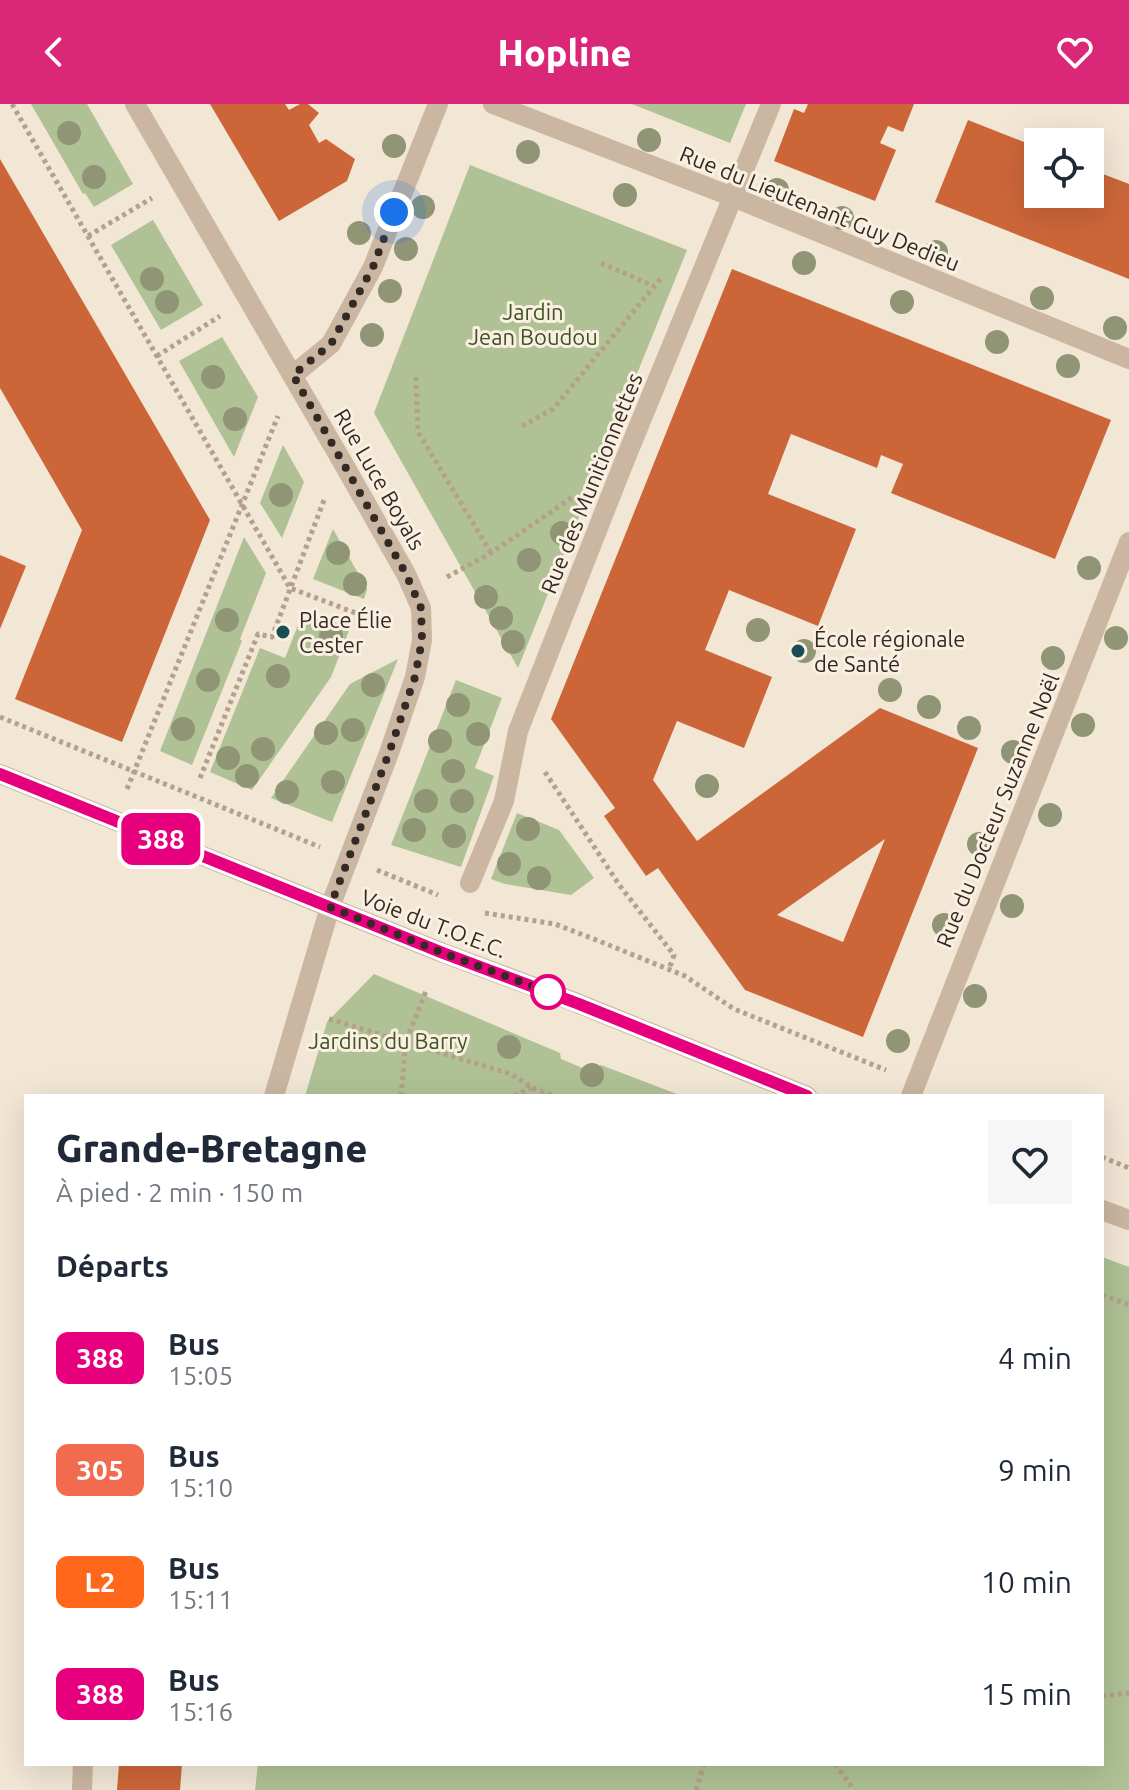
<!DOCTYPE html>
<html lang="fr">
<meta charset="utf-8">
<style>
body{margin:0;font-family:Ubuntu,sans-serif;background:#f6f6f7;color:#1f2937;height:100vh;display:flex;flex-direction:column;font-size:30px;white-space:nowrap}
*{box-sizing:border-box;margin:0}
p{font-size:26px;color:#747a83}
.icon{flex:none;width:44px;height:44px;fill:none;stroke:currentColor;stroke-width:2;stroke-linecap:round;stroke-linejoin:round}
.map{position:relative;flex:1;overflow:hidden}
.details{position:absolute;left:24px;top:990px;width:1080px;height:672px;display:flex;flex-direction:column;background:#fff;border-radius:0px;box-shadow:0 8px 32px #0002}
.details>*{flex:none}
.badge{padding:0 16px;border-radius:12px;font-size:28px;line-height:52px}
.buttons{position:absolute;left:1024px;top:24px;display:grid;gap:16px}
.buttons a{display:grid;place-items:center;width:80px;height:80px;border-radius:0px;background:#fff;box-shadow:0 8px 32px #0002;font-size:40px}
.you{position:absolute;width:40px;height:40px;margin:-20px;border:6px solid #fff;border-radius:50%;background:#1a73e8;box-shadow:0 0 0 12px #1a73e833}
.map>.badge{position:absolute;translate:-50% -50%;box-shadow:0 0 0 4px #fff}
h2{padding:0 32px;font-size:30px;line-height:72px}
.round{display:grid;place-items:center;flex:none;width:84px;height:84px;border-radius:0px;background:#f6f6f7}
.summary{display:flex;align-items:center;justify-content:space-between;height:136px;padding:0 32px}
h1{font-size:38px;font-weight:800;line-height:60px}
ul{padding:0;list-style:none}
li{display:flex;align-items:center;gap:24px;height:112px;padding:0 32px}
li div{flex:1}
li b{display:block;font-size:30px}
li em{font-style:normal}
li .badge{min-width:88px;font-weight:700;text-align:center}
header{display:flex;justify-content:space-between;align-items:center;height:104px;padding:0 32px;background:#db2777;color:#fff;font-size:36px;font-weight:800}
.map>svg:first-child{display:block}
.green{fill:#afc195}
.building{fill:#cc6639;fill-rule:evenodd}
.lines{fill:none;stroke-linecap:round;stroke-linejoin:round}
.path{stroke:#b5a08b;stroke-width:5;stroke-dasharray:4 4;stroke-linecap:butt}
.minor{stroke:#cab6a1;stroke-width:20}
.tree{fill:#909575}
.line-casing{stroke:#fff;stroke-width:18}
.line{stroke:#e6007e;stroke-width:12}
.walk{stroke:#342a24;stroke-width:8;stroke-dasharray:0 14.4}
.poi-dot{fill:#184f57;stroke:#faf0e1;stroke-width:3}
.stop-dot{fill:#fff;stroke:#e6007e;stroke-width:4}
.labels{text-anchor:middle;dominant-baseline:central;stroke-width:6;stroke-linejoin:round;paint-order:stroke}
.street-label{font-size:22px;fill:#342a24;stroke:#faf0e1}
.park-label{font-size:22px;fill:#405327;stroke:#faf0e1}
.poi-label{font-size:22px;fill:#342a24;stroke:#faf0e1;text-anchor:start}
</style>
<header><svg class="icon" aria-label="back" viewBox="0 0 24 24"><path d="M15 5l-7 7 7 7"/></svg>Hopline<svg class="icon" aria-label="heart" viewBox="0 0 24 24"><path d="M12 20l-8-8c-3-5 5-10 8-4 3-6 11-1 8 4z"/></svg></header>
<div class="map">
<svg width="1129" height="1686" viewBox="0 0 1129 1686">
<rect width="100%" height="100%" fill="#f2e6d5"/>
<path class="green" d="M31,0H87L133,80L94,103L85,89L83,90Z
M632,0H746L730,39Z
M470,61L687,146L518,564L374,309Z
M153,116L203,201L161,226L111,141Z
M222,233L258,293L234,353L179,257Z
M283,341L304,378L282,434L260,399Z
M333,425L367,485L364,495L313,475Z
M244,433L266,469L240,535L242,537L192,661L160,647Z
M304,506L350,524L331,573L252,686L210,668L260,544L285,554Z
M398,555L332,718L271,694L350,580Z
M456,576L502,594L475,664L494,672L461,763L391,741Z
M517,709L559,726L594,774L571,791L505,780L491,775Z
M374,870L560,949L561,955L592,968L601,961L682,992H305L327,918Z
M1102,1153L1129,1163V1686H255L258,1660H1102Z"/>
<path class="building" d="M210,0H285L289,6L300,0H308L319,9L309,21L319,39L326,35L355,55L347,77L279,117Z
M808,0H914L903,28L888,22L880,39L896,46L875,97L774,57L794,5L804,9Z
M968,16L1024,38L1029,27L1056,38H1038V90H1090V65L1129,80V175L935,98Z
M0,55L210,416L122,638L15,595L82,426L0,284Z
M732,165L1111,316L1055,455L891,389L903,360L881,351L877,364L791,330L768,390L856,425L818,522L729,486L705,546L772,573L744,644L677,617L653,676L697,737L880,604L978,644L863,933L745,886L658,764L646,772L604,712L615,704L551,615ZM885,735L843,838L777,811Z
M0,451L26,462L0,525Z
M119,1660H182L180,1686H117Z"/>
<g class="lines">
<path class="path" d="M12,0L290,484L390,522
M88,132L152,94
M601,159L654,182
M157,252L220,212
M416,273L418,328L491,449
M522,322L553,305L661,174
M447,473L491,449L574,392
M0,613L320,743
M545,668L620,782L674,851L669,865
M200,674L258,530L272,533L324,396
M127,685L278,312
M377,766L438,791
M485,809L555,820L599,837L685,872L734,905L886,966
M329,915L511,970L532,984L554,992
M401,992L406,937L426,887
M514,992L531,984
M1102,1053L1129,1064
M1102,1191L1129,1201
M1102,1592L1129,1589
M835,1660L854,1686
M696,1686L704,1660"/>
<path class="minor" d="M135,0L343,359L406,470L421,504L422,536L415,573L389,649L330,803L274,992
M493,0L733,93L1129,255
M293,271L331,240L373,163L438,0
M0,670L443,849L572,897L807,992
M470,779L504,697L518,627L624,358L771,0
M911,992L1129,438
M1102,1106L1129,1116
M82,1686L83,1660"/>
</g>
<g class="tree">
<circle cx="69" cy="29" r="12"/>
<circle cx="649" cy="36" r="12"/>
<circle cx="394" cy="42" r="12"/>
<circle cx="528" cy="48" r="12"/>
<circle cx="94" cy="73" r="12"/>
<circle cx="777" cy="86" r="12"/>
<circle cx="625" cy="91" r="12"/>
<circle cx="423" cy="103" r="12"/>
<circle cx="842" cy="114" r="12"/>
<circle cx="359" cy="129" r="12"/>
<circle cx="406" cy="145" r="12"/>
<circle cx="936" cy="148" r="12"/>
<circle cx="804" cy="159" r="12"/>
<circle cx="152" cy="175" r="12"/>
<circle cx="390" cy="187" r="12"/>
<circle cx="1042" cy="194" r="12"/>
<circle cx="167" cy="198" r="12"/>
<circle cx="902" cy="198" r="12"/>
<circle cx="1115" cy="224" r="12"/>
<circle cx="372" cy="231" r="12"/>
<circle cx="997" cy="238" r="12"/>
<circle cx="1068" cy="262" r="12"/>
<circle cx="213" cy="273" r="12"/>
<circle cx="235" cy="315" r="12"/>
<circle cx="281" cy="391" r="12"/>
<circle cx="562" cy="429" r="12"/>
<circle cx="338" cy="449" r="12"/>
<circle cx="529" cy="456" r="12"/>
<circle cx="1089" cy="464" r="12"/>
<circle cx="355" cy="480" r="12"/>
<circle cx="486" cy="493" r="12"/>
<circle cx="501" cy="514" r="12"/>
<circle cx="227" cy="516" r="12"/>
<circle cx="758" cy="526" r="12"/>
<circle cx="331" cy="532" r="12"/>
<circle cx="1116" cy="534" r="12"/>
<circle cx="513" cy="538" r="12"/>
<circle cx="804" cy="547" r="12"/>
<circle cx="1053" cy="554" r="12"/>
<circle cx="278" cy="572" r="12"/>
<circle cx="208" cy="576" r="12"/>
<circle cx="373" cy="581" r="12"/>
<circle cx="890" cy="586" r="12"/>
<circle cx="458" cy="601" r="12"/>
<circle cx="929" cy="603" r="12"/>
<circle cx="1083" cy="621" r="12"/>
<circle cx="969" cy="624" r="12"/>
<circle cx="183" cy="625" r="12"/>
<circle cx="353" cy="626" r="12"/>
<circle cx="326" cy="629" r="12"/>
<circle cx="478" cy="630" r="12"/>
<circle cx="440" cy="637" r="12"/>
<circle cx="263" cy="645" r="12"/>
<circle cx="1013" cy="648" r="12"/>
<circle cx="228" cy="654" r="12"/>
<circle cx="453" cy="667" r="12"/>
<circle cx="247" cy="672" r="12"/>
<circle cx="333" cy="678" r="12"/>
<circle cx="707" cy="682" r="12"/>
<circle cx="287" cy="688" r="12"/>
<circle cx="426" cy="697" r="12"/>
<circle cx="462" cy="697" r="12"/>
<circle cx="1050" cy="711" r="12"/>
<circle cx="528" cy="725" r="12"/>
<circle cx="414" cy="726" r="12"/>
<circle cx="454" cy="732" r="12"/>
<circle cx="979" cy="740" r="12"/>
<circle cx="509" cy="760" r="12"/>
<circle cx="539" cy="774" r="12"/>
<circle cx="1012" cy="802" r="12"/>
<circle cx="944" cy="821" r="12"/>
<circle cx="975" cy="892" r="12"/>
<circle cx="898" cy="937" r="12"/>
<circle cx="509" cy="943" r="12"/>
<circle cx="592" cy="971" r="12"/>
</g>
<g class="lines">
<g class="line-casing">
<path id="line" d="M0,670L443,849L579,900L807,992"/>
</g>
<use href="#line" class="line"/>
<path class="walk" d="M394,108L373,163L331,240L293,271L406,470L421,504L422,536L415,573L389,649L330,803L443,849L548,888"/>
</g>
<g class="poi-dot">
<circle cx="283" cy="528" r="8"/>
<circle cx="798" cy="547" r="8"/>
</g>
<circle class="stop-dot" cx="548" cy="888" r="16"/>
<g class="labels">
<g class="street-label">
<text transform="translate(820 104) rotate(22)">Rue du Lieutenant Guy Dedieu</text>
<text transform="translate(380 375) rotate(60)">Rue Luce Boyals</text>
<text transform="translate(591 379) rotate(-68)">Rue des Munitionnettes</text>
<text transform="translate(997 706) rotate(-68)">Rue du Docteur Suzanne Noël</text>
<text transform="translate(434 819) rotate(21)">Voie du T.O.E.C.</text>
</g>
<g class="park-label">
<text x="533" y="207">Jardin<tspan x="533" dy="25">Jean Boudou</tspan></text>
<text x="388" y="936">Jardins du Barry</text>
</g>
<g class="poi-label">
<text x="299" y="515">Place Élie<tspan x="299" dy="25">Cester</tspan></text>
<text x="814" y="534">École régionale<tspan x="814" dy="25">de Santé</tspan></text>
</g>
</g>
</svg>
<div class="buttons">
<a><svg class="icon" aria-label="locate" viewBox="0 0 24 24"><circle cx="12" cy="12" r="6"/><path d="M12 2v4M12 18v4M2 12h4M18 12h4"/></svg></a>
</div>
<div class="you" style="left:394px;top:108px"></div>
<b class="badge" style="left:161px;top:735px;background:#e6007e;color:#fff">388</b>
<section class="details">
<div class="summary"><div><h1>Grande-Bretagne</h1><p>À pied · 2 min · 150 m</p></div><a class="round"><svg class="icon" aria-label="heart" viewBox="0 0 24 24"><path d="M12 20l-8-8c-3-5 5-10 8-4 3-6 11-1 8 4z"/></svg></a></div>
<h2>Départs</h2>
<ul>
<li><span class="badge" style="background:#e6007e;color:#fff">388</span><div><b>Bus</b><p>15:05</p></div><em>4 min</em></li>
<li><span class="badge" style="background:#f26b4e;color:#fff">305</span><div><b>Bus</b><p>15:10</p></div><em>9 min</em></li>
<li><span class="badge" style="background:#ff671b;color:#fff">L2</span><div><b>Bus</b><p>15:11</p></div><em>10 min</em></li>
<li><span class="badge" style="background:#e6007e;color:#fff">388</span><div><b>Bus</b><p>15:16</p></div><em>15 min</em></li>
</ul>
</section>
</div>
